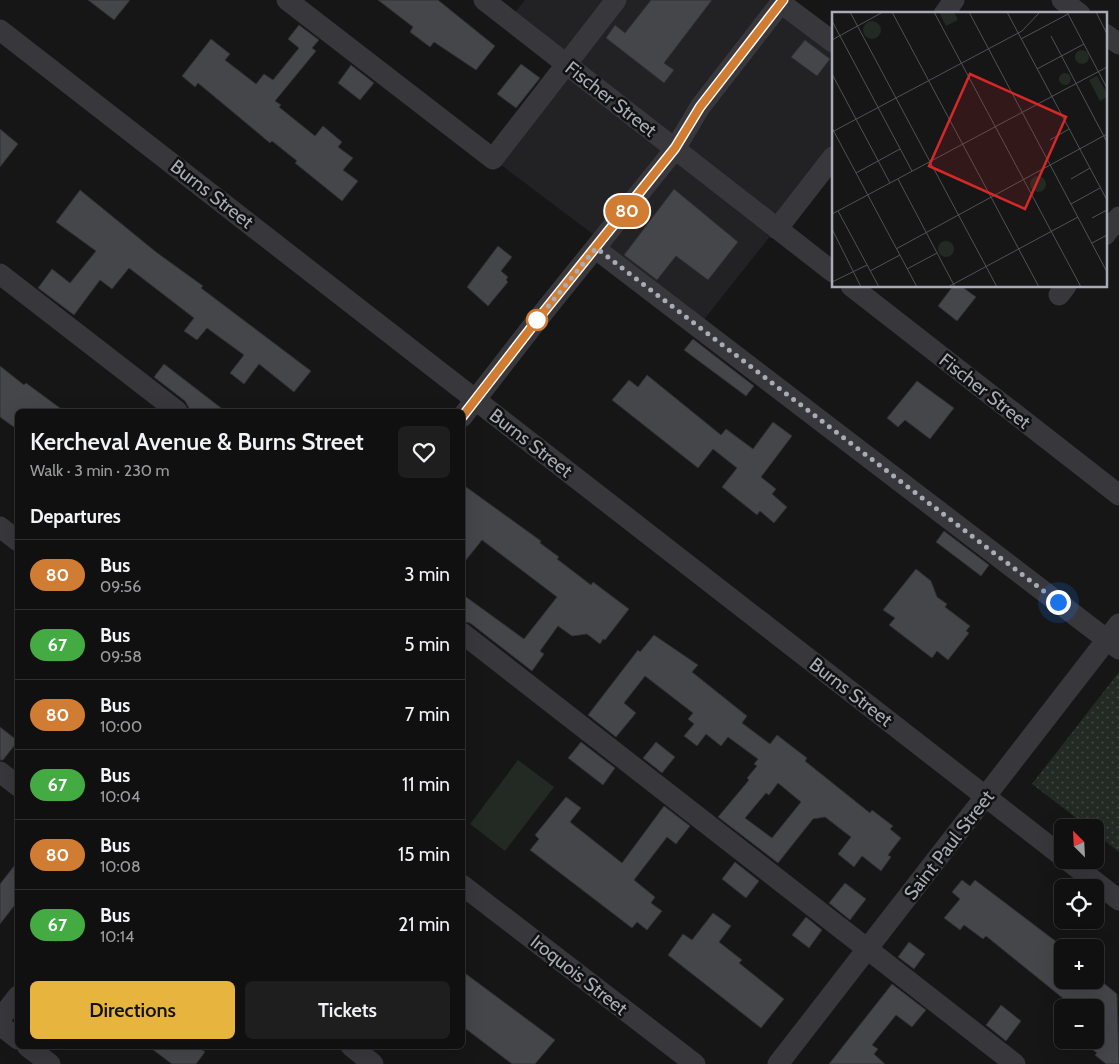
<!DOCTYPE html>
<meta charset="utf-8">
<style>
body{margin:0;font-family:Cabin,sans-serif;background:#1e1e1f;color:#f1f3f6;height:100vh;display:flex;flex-direction:column;font-size:19px;white-space:nowrap}
*{box-sizing:border-box;margin:0}
p{font-size:16px;color:#9c9d9f}
.icon{flex:none;width:28px;height:28px;fill:none;stroke:currentColor;stroke-width:2;stroke-linecap:round;stroke-linejoin:round}
.map{position:relative;flex:1;overflow:hidden}
.panel{position:absolute;left:15px;top:409px;width:450px;height:640px;display:flex;flex-direction:column;background:#101011;border-radius:8px;box-shadow:0 5px 20px #0002,0 0 0 1px #303031}
.panel>*{flex:none}
.badge{padding:0 10px;border-radius:16px;font-size:18px;line-height:32px}
.needle{width:32px;rotate:336deg}
.fabs{position:absolute;left:1054px;top:819px;display:grid;gap:10px}
.fabs a{display:grid;place-items:center;width:50px;height:50px;border-radius:8px;background:#101011;box-shadow:0 5px 20px #0002,0 0 0 1px #303031;font-size:25px}
.you{position:absolute;width:25px;height:25px;margin:-12px;border:4px solid #fff;border-radius:50%;background:#1a73e8;box-shadow:0 0 0 8px #1a73e833}
.map>.badge{position:absolute;translate:-50% -50%;box-shadow:0 0 0 2px #fff}
h2{padding:0 15px;font-size:19px;line-height:45px}
.round{display:grid;place-items:center;flex:none;width:52px;height:52px;border-radius:8px;background:#1e1e1f}
.summary{display:flex;align-items:center;justify-content:space-between;height:85px;padding:0 15px}
h1{font-size:24px;font-weight:600;line-height:38px}
.primary-button{display:flex;gap:10px;margin-top:auto;padding:10px 15px}
.primary-button a{flex:1;height:58px;border-radius:8px;background:#e7b53e;color:#111;font-size:20px;font-weight:600;line-height:58px;text-align:center}
.primary-button a+a{background:#1e1e1f;color:#f1f3f6}
ul{padding:0;list-style:none}
li{display:flex;align-items:center;gap:15px;height:70px;padding:0 15px;border-top:1px solid #303031}
li div{flex:1}
li b{display:block;font-size:19px}
li em{font-style:normal}
li .badge{min-width:55px;font-weight:700;text-align:center}
.map>svg:first-child{display:block}
.built{fill:#222224}
.grass{fill:url(#grass-dots)}
.garden{fill:#222a23}
.building{fill:#45464a;stroke:#303033;fill-rule:evenodd}
.lines{fill:none;stroke-linecap:round;stroke-linejoin:round}
.minor{stroke:#37373c;stroke-width:21}
.line-casing{stroke:#fff;stroke-width:11}
.line{stroke:#d07c32;stroke-width:8}
.walk{stroke:#a8acb7;stroke-width:5;stroke-dasharray:0 9}
.stop-dot{fill:#fff;stroke:#d07c32;stroke-width:2.5}
.labels{text-anchor:middle;dominant-baseline:central;stroke-width:5;stroke-linejoin:round;paint-order:stroke}
.street-label{font-size:19px;fill:#a8acb7;stroke:#111112}
.inset-road{fill:none;stroke:#505257;stroke-width:1}
.view{fill:#d62828;fill-opacity:0.15;stroke:#d62828;stroke-width:2.5}
.inset-edge{fill:none;stroke:#a8acb7;stroke-width:2.5}
</style>
<div class="map">
<svg width="1119" height="1064" viewBox="0 0 1119 1064">
<defs>
<pattern id="grass-dots" width="8" height="8" patternUnits="userSpaceOnUse" patternTransform="scale(1.25)"><rect width="8" height="8" fill="#222a23"/><path d="M2 2h.1M6 6h.1" fill="none" stroke="#3f4641" stroke-width="1.8" stroke-linecap="round"/></pattern>
</defs>
<rect width="100%" height="100%" fill="#161617"/>
<path class="built" d="M525,0H783L833,42V157L698,327L602,241L493,159L567,65L509,20Z"/>
<path class="grass" d="M1119,672V852L1095,833V828L1088,827L1032,784Z"/>
<path class="garden" d="M518,760L554,787L505,851L470,824Z"/>
<path class="building" d="M88,0H130L114,20Z
M378,0H438L495,46L476,70L434,42L430,47L410,32L413,27Z
M651,0H712L664,63L674,70L664,83L606,38L615,25L625,33Z
M299,25L319,40L312,48L316,51L275,101L281,105L279,107L315,136L323,126L342,142L338,147L353,158L343,170L358,181L342,201L295,163L297,161L272,141L270,143L198,83L195,87L182,76L211,39L230,54L225,60L256,84L264,74L273,80L299,48L288,39Z
M805,40L830,59L817,76L791,57Z
M521,64L540,78L516,108L497,94Z
M351,65L374,83L360,100L338,83Z
M0,129L18,144L0,167Z
M674,189L738,242L708,280L676,256L657,280L624,255Z
M80,190L156,252L203,286L201,288L311,371L294,392L259,364L244,384L230,373L244,355L207,328L197,340L184,331L194,318L129,268L112,289L100,280L74,315L38,288L52,269L70,283L96,251L56,222Z
M498,246L512,257L501,271L508,277L506,280L508,282L488,306L467,287Z
M953,286H961L976,297L957,321L938,306Z
M693,339L754,386L746,396L684,350Z
M164,364L225,411H193L189,408L185,401L154,377Z
M0,366L24,385L26,383L64,411H18V430L0,417Z
M647,375L721,435L726,429L753,449L773,422L792,436L761,477L776,489L772,494L787,507L774,523L760,511L757,515L722,487L737,468L713,449L698,468L612,400L629,380L638,387Z
M917,381L954,408L930,439L905,420L898,427L887,418Z
M462,484L541,541L540,543L559,557L557,559L591,585L593,582L629,609L605,640L603,639L600,644L587,634L572,636L558,626L540,651L544,654L532,671L470,623L462,621V594L524,639L557,597L482,540L462,565Z
M944,531L989,565L981,576L936,542Z
M916,569L931,581L937,597L947,604L945,607L970,626L966,631L969,633L948,660L937,651L932,658L889,625L895,618L883,610Z
M654,635L698,665L692,672L747,716L742,723L770,744L777,735L807,758L805,761L870,813L872,810L893,826L890,829L901,838L888,855L891,857L881,871L862,856L854,867L838,854L851,837L825,817L813,819L778,863L718,817L749,780L747,778L757,766L754,764L758,759L728,737L721,746L706,734L697,746L684,736L694,724L688,719L693,713L645,676L624,703L636,713L616,737L588,715L638,650L640,652ZM778,783L801,802L772,838L745,818L766,793L769,795Z
M0,727L18,741L3,760H0Z
M581,742L615,768L603,785L568,758Z
M656,742L675,757L662,773L643,758Z
M566,797L581,808L570,822L622,863L664,806L690,826L676,844L667,837L634,880L655,897L651,903L662,911L647,930L637,922L632,928L530,850L539,839L535,835Z
M18,861V901L0,924V884Z
M735,862L759,881L746,898L722,879Z
M962,880L970,886L975,880L1062,946V980H1100L1117,994L1119,1064H1106L1095,1055L1097,1053L1081,1040H1095V1008H1075L986,936L983,939L964,925L960,930L944,918L960,899L952,892Z
M845,883L866,899L850,920L829,903Z
M713,913L731,926L719,942L742,960L739,963L784,999L761,1028L668,955L683,934L692,940Z
M806,917L822,930L809,948L792,935Z
M909,942L925,954L914,969L898,957Z
M462,971L555,1040L535,1064H512L462,1026Z
M892,984L926,1010L912,1027L896,1015L872,1045L878,1049L874,1054L885,1064H829Z
M1001,1005L1021,1021L1006,1041L986,1025Z
M148,1046H197L205,1052L196,1064H172Z"/>
<g class="lines">
<path class="minor" d="M287,0L493,159L616,0
M484,0L833,272
M1062,0L1080,14
M781,3L833,42
M944,14L954,0
M0,30L1062,856
M1105,34L1119,44
M777,229L833,157
M1105,235L1119,217
M596,249L1119,649
M0,274L177,411
M851,286L1119,495
M1059,295L1066,286
M462,417L538,319L675,149L700,107L783,0
M0,527L18,541
M462,633L1015,1064
M0,772L18,786
M1067,860L1119,900
M462,885L695,1064
M0,1019L18,996
M0,1025L18,1039
M27,1046L50,1064
M351,1046L373,1064
M778,1064L1119,624"/>
</g>
<g class="lines">
<g class="line-casing">
<path id="line" d="M462,417L538,319L675,148L700,107L783,0"/>
</g>
<use href="#line" class="line"/>
<path class="walk" d="M537,320L596,248L1058,602"/>
</g>
<circle class="stop-dot" cx="537" cy="320" r="10"/>
<g class="labels">
<g class="street-label">
<text transform="translate(611 99) rotate(38)">Fischer Street</text>
<text transform="translate(212 194) rotate(38)">Burns Street</text>
<text transform="translate(985 391) rotate(38)">Fischer Street</text>
<text transform="translate(531 443) rotate(38)">Burns Street</text>
<text transform="translate(851 692) rotate(38)">Burns Street</text>
<text transform="translate(949 845) rotate(-52)">Saint Paul Street</text>
<text transform="translate(579 975) rotate(38)">Iroquois Street</text>
</g>
</g>
<g transform="translate(832 12)">
<rect width="275" height="275" fill="#161617"/>
<path d="M107,0H122L126,8L114,14ZM243 45a7 7 0 1 1 14 0a7 7 0 1 1-14 0ZM227 67a6 6 0 1 1 12 0a6 6 0 1 1-12 0ZM265,64L275,81V85L268,89L257,68ZM198 172a8 8 0 1 1 16 0a8 8 0 1 1-16 0Z" fill="#222a23"/>
<path d="M31 18a9 9 0 1 1 18 0a9 9 0 1 1-18 0Z" fill="#222a23"/>
<path d="M106 237a8 8 0 1 1 16 0a8 8 0 1 1-16 0Z" fill="#222a23"/>
<path class="inset-road" d="M18,0L165,275M60,0L207,275M102,0L249,275M137,0L275,260M175,0L275,188M235,0L275,76M264,0L275,22M0,9L80,159M219,24L275,130M189,27L236,2M0,28L51,0M205,57L252,32M0,62L58,171M0,116L85,275M0,120L190,19L208,0M218,128L237,117M24,161L68,137M66,167L123,275M239,167L258,156M239,192L268,176M6,199L47,275M0,202L275,55M260,206L275,198M0,217L29,275M260,231L275,223M64,237L275,122M75,257L105,241M38,259L68,243M0,270L35,253M116,275L246,205"/>
<path class="view" d="M138,62L234,105L193,197L97,154Z"/>
<rect width="275" height="275" class="inset-edge"/>
</g>
</svg>
<div class="fabs">
<a><svg class="needle" viewBox="-14 -14 28 28"><path d="M0-13l5 13h-10z" fill="#e53935"/><path d="M0 13l5-13h-10z" fill="#9c9d9f"/></svg></a>
<a><svg class="icon" aria-label="locate" viewBox="0 0 24 24"><circle cx="12" cy="12" r="6"/><path d="M12 2v4M12 18v4M2 12h4M18 12h4"/></svg></a>
<a>+</a>
<a>−</a>
</div>
<div class="you" style="left:1058px;top:602px"></div>
<b class="badge" style="left:627px;top:211px;background:#d07c32;color:#fff">80</b>
<section class="panel">
<div class="summary"><div><h1>Kercheval Avenue &amp; Burns Street</h1><p>Walk · 3 min · 230 m</p></div><a class="round"><svg class="icon" aria-label="heart" viewBox="0 0 24 24"><path d="M12 20l-8-8c-3-5 5-10 8-4 3-6 11-1 8 4z"/></svg></a></div>
<h2>Departures</h2>
<ul>
<li><span class="badge" style="background:#d07c32;color:#fff">80</span><div><b>Bus</b><p>09:56</p></div><em>3 min</em></li>
<li><span class="badge" style="background:#44aa42;color:#fff">67</span><div><b>Bus</b><p>09:58</p></div><em>5 min</em></li>
<li><span class="badge" style="background:#d07c32;color:#fff">80</span><div><b>Bus</b><p>10:00</p></div><em>7 min</em></li>
<li><span class="badge" style="background:#44aa42;color:#fff">67</span><div><b>Bus</b><p>10:04</p></div><em>11 min</em></li>
<li><span class="badge" style="background:#d07c32;color:#fff">80</span><div><b>Bus</b><p>10:08</p></div><em>15 min</em></li>
<li><span class="badge" style="background:#44aa42;color:#fff">67</span><div><b>Bus</b><p>10:14</p></div><em>21 min</em></li>
</ul>
<div class="primary-button"><a>Directions</a><a>Tickets</a></div>
</section>
</div>
